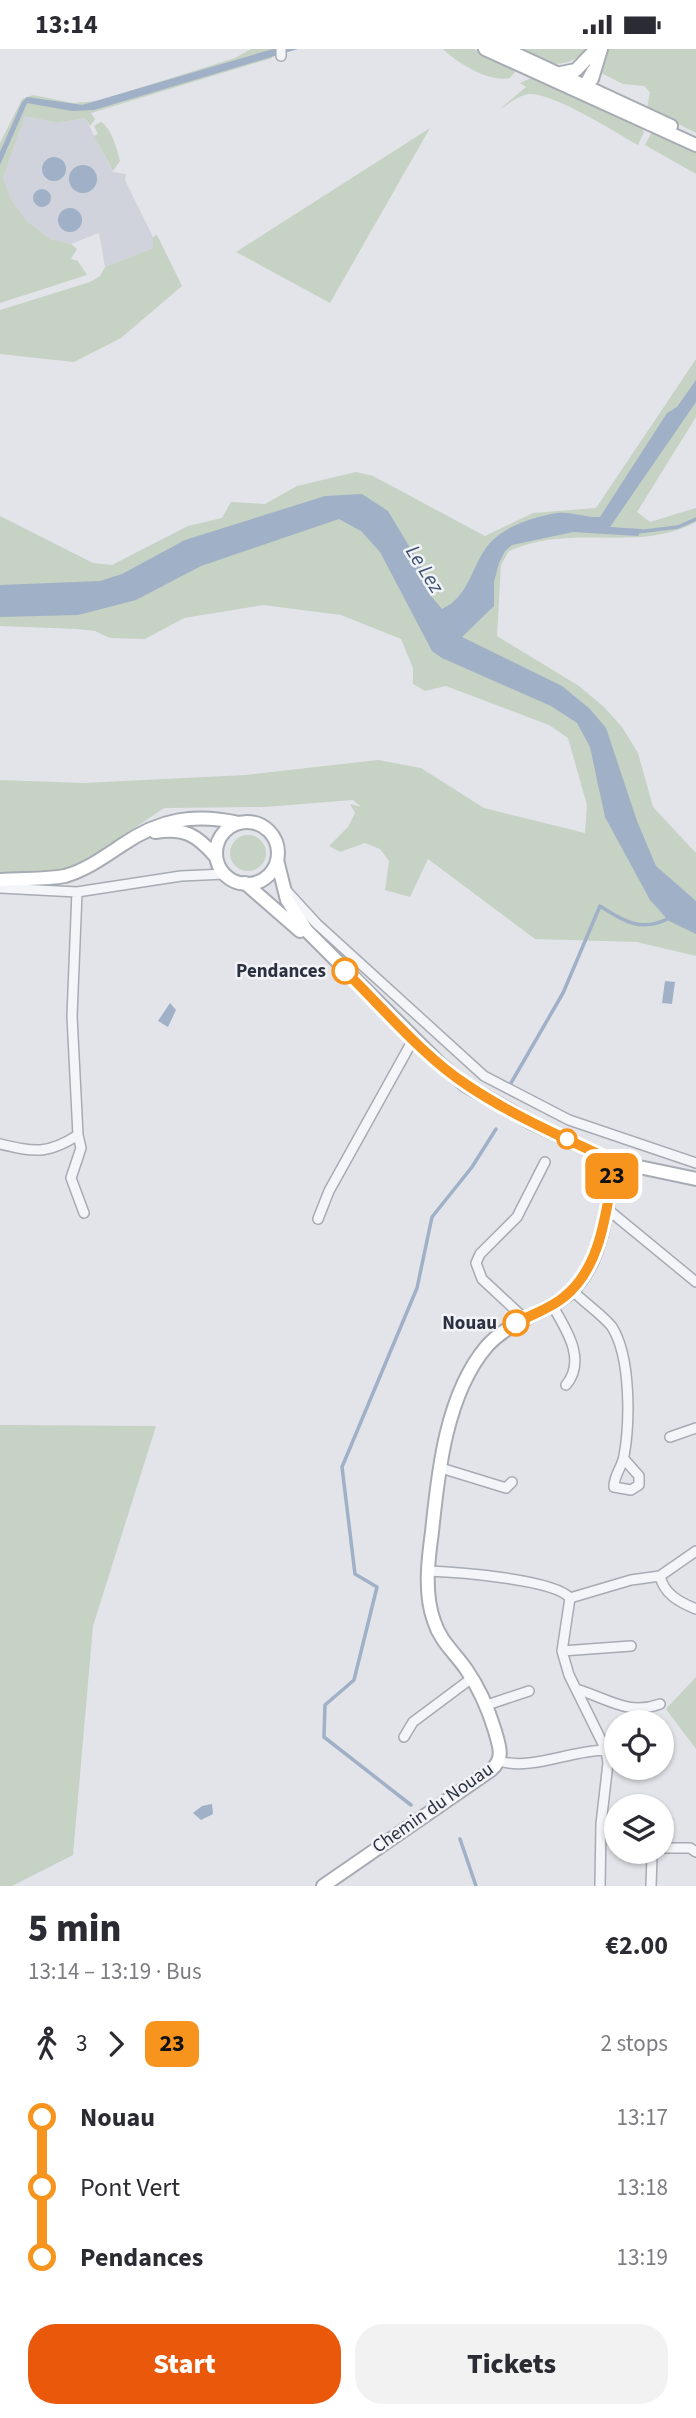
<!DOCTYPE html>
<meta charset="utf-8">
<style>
body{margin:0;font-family:"Source Sans 3",sans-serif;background:#f2f2f3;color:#2b2b33;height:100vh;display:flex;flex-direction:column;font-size:26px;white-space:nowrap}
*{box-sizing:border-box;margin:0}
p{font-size:23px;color:#7c7c81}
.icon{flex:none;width:38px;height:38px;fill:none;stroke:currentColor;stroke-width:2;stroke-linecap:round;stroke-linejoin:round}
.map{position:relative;height:1837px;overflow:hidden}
.details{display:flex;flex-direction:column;background:#fff;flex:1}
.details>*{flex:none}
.badge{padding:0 14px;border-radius:10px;font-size:24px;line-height:46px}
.fabs{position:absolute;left:604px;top:1661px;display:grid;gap:14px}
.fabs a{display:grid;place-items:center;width:70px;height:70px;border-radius:50%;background:#fff;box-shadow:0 2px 5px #0004;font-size:35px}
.map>.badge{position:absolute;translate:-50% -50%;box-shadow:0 0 0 4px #fff}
.legs{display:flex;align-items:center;gap:10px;height:77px;padding:0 28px;font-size:23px}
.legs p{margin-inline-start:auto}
.headline{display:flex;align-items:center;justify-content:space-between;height:119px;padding:0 28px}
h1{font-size:38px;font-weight:800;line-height:52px}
.button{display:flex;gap:14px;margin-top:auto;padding:14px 28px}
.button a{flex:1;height:80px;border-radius:28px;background:#ea580c;color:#fff;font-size:28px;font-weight:800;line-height:80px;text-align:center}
.button a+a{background:#f2f2f3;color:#2b2b33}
ul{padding:0 28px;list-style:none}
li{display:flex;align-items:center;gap:24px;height:70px;font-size:26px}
li i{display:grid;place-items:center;width:10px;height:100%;margin:0 9px;background:currentColor}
li i::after{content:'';width:18px;height:18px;margin:-9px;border:5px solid;border-radius:50%;background:#fff}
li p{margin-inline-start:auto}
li:first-child i{background:linear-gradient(#0000 50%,currentColor 0)}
li:last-child i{background:linear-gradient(currentColor 50%,#0000 0)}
.status{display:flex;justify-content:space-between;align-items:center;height:49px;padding:0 35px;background:#fff;direction:ltr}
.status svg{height:19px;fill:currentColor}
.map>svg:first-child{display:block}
.built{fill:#d0d3db}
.green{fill:#c6d2c4}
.water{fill:#a0b0c6}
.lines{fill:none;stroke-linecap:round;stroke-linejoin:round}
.stream{stroke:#a0b0c6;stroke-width:3.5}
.street-casing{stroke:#a7abb3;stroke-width:12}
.secondary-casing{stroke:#a7abb3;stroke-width:16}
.street{stroke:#f4f5f8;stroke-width:9}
.secondary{stroke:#fff;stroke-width:12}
.line-1-casing{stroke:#fff;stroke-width:16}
.line-1{stroke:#f7941d;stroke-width:10}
.stop-1-dot{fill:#fff;stroke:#f7941d;stroke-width:3.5}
.labels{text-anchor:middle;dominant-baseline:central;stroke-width:5;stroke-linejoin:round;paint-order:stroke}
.stop-label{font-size:19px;font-weight:bold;fill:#2b3140;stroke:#f1f3f7;text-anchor:end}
.street-label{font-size:19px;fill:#2b3140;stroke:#f1f3f7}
.water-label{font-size:21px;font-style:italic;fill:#394e70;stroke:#f1f3f7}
</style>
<div class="status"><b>13:14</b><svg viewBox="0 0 49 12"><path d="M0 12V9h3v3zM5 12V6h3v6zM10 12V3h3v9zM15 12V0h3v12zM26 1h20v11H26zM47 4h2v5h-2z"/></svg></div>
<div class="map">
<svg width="696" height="1837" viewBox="0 0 696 1837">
<rect width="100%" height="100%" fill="#e2e4e9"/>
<path class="built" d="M25,67L57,74L85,69L113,123L126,125L125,131L153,188V199L105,218L99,184L71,195L50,190L28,173L12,152L3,129Z"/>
<path class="green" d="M251,0H272V9L91,64L95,70L90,77L85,69L57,74L25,67L3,129L12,152L28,173L50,190L71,195L77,200L71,210L78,212L87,226L0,254V94L22,50L33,46L73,54L98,52L235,9Z
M443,0H474L512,19L515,23L510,29C490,34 457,14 443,0Z
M513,0H586C563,26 540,12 513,0Z
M605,0H696V84L647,59L650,43L644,37L623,35L597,22Z
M531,29L642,79L644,83L638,96C615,83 552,43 529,45C519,46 509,55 500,60L526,38L520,34Z
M101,73C111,79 117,99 120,112L113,122L94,87L98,85L94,77Z
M430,79L330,254L236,203Z
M652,83L696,103V125L645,96Z
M157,186L182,237L121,289L74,313L0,305V261L90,233L100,227L105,218L153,199V188Z
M696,310V368L637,463L650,473L696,459V473C637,505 573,473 509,502L501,516L497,587L579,637L604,658L622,678L638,704L653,758L696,804V907L637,893L535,890L428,810L410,848L385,841L389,812L380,800L365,794L340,803L329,797L348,778L355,764L350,755L361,758L353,751L264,758L164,759L64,827L0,831V731L83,734L246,726L378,711L421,719L484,759L585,784L587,756L568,689L549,676L446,637L425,642L413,635V619L401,590L341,566L263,556L184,569L145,590L110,589L95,582L77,580L0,577V467L93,514L112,516L188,477L222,469L231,453L265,455L297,437L356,423L373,427L485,487L533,464L596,459Z
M230 804a18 18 0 1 1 36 0a18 18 0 1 1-36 0Z
M0,1376L156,1377L93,1577L73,1806L12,1837H0Z
M696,1628V1700L666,1660Z"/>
<path class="water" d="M273,0H298L94,61L72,62L27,54L0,116V103L22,53L27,48L82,56Z
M42 120a12 12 0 1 1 24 0a12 12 0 1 1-24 0Z
M69 130a14 14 0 1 1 28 0a14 14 0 1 1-28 0Z
M33 149a9 9 0 1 1 18 0a9 9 0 1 1-18 0Z
M58 171a12 12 0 1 1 24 0a12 12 0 1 1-24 0Z
M696,331V353L610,478L642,480L638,487L573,483L512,496L505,502L499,514L494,533V557L462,588L562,637L590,660L606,679L637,772L656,817L696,852V885L669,872L650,851L605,768L590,698L577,674L551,657L442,609L432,602L380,503L361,482L339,470L201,517L136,551L78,566L0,568V536L100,532L122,525L185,491L325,447L362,445L388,462L421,517L431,547L442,560C470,547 471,517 489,495C504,477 534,468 557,464C572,462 586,469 600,468L667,364L677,358Z
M665,932L675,933L672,955L662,954Z
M170,954L176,961L168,978L158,972Z
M212,1755L213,1765L201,1771L193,1764L202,1757Z"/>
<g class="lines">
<path class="stream" d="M637,483L678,478L696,470
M511,1034L563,944L600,857C623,872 642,884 669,869
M324,1687L325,1656L354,1631L377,1538L355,1525L342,1418L417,1239L432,1168L472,1118L496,1080
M324,1688L411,1756
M460,1790L476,1837"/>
<g class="street-casing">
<path id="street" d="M281,7V0
M0,839L77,843L181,827L225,825
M285,840L317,875L484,1027L569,1071L696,1114
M78,1086L81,1099L71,1129L84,1164
M0,1095C34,1103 47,1106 78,1086L72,967L77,843
M606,1159L696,1233
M318,1170L329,1142L409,998L416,991
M572,1241C582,1252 604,1267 612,1278C631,1308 630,1373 624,1407C622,1419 614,1425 614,1438L631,1441L639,1436V1427L624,1410
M552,1256C566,1280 587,1311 566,1336
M525,1270L482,1230L476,1214L480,1205L517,1168L545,1113
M670,1388L696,1379
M441,1419L506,1439L512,1433
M428,1522C455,1523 554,1530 570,1549
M660,1527C664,1545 679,1553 696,1560
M570,1549L562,1602L569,1626L606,1701L608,1714L601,1775L600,1837
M570,1549L631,1531L660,1527L696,1502
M562,1602L631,1597
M576,1640C607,1649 628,1667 660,1655
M487,1656L529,1642
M404,1688L413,1673L472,1629
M500,1712C530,1722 572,1701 606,1701
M662,1799H690L696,1803
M651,1837L652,1807L657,1802"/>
</g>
<g class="secondary-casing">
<path id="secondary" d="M485,0L696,96
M505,0L671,77
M561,24L576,21L596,0
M592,30L601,0
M578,39L587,33L593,22
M216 804a31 31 0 1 1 62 0a31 31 0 1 1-62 0Z
M155,783C184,778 197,786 216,808
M277,811L287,851L307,882L439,1014L465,1036L532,1074L615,1113L696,1130
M0,831C21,829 45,831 65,827C86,821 104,808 122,796C160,770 194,764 239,774
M245,834L300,882
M323,1837L491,1721C505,1709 499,1697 495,1682C488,1659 480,1640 466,1620C455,1604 440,1592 434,1572C424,1545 428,1511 432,1483C438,1423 446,1345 487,1297C507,1275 535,1267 559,1252C603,1224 606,1159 615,1113"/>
</g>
<use href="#street" class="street"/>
<use href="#secondary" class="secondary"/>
</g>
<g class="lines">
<g class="line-1-casing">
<path id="line-1" d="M345,922C383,959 423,1007 467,1036C513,1067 565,1089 615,1113C606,1159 603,1217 564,1248C550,1260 532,1265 516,1274"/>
</g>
<use href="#line-1" class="line-1"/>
</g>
<g class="stop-1-dot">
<circle cx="345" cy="922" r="12"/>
<circle cx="567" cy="1090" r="9"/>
<circle cx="516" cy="1274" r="12"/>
</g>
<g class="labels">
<g class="stop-label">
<text x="326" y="922">Pendances</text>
<text x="497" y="1274">Nouau</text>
</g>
<g class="street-label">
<text transform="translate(433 1759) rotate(-35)">Chemin du Nouau</text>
</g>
<g class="water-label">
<text transform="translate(425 520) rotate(58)">Le Lez</text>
</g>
</g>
</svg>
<div class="fabs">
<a><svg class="icon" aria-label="locate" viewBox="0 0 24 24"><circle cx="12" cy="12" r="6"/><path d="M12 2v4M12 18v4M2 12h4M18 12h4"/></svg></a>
<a><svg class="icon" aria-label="layers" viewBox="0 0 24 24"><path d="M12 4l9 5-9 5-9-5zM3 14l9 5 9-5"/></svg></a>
</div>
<b class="badge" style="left:612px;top:1127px;background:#f7941d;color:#111">23</b>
</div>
<section class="details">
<div class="headline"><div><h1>5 min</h1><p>13:14 – 13:19 · Bus</p></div><b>€2.00</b></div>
<div class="legs"><svg class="icon" aria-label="walk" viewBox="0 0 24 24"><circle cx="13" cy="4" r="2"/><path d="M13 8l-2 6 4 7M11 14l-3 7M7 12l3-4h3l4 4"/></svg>3<svg class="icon" aria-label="forward" viewBox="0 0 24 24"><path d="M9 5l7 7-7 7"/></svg><b class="badge" style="background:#f7941d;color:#111">23</b><p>2 stops</p></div>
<ul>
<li><i style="color:#f7941d"></i><b>Nouau</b><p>13:17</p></li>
<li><i style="color:#f7941d"></i><span>Pont Vert</span><p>13:18</p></li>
<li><i style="color:#f7941d"></i><b>Pendances</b><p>13:19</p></li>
</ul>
<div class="button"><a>Start</a><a>Tickets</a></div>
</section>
